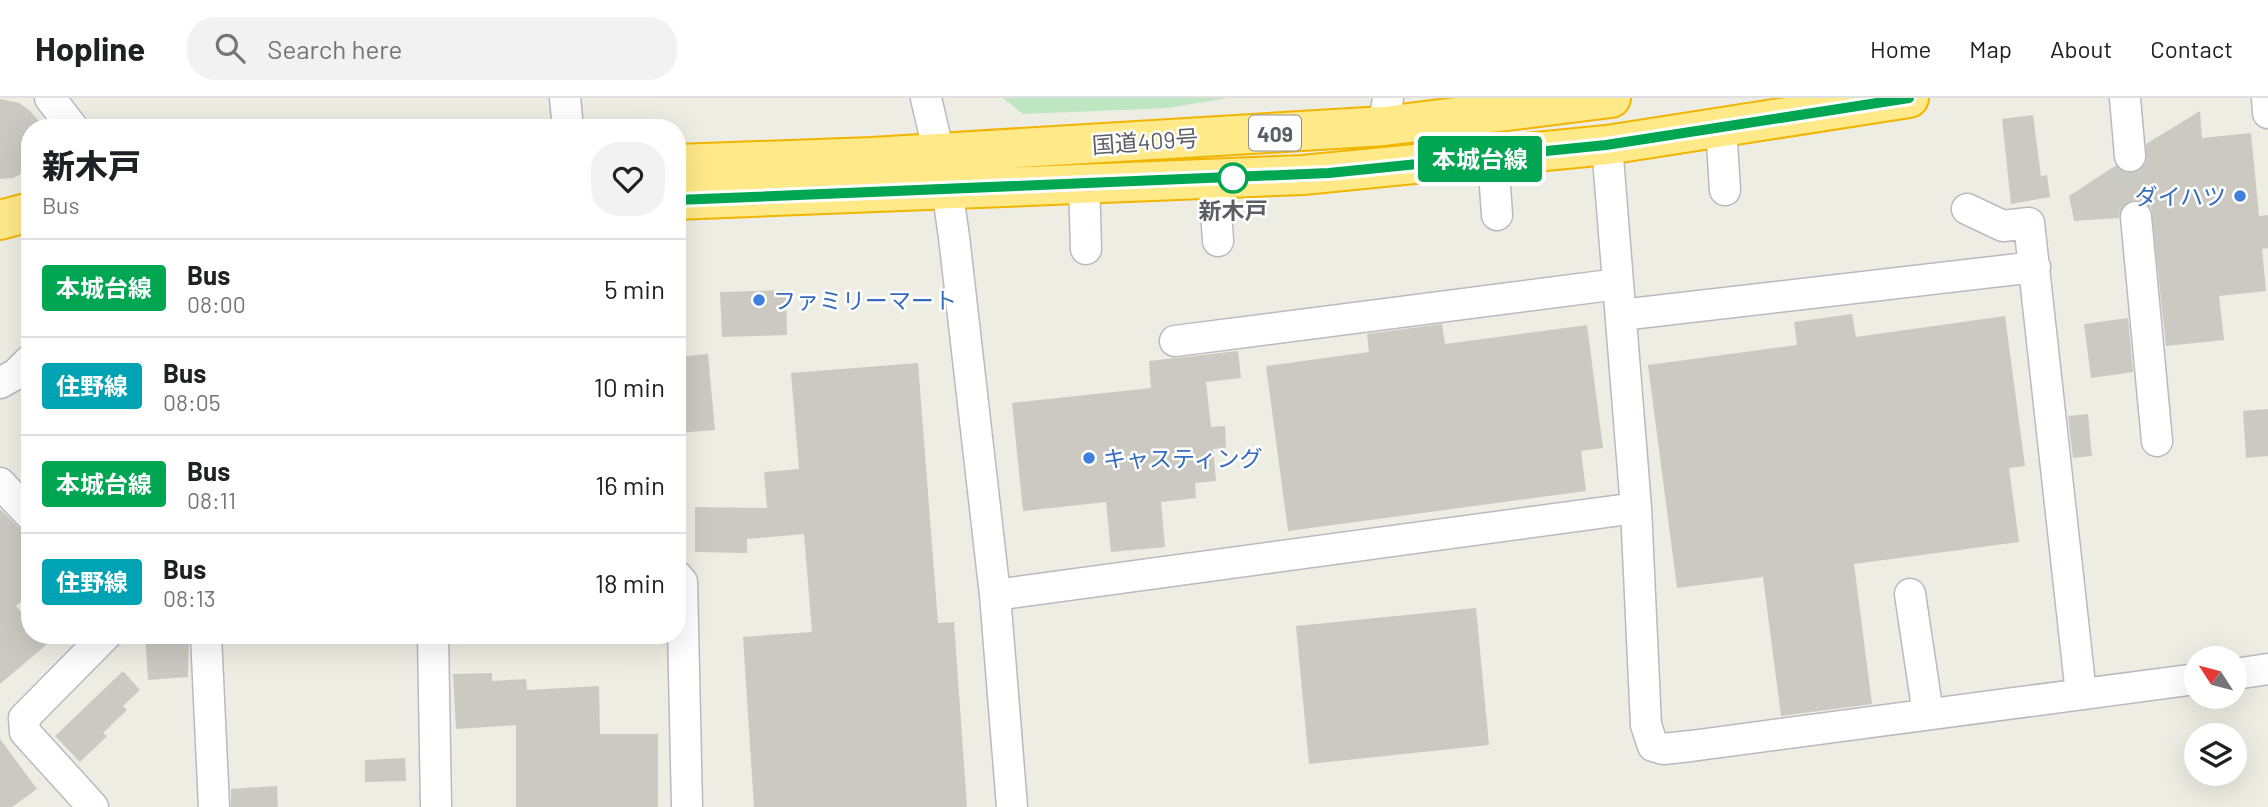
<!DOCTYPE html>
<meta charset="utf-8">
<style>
body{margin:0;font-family:Barlow,"Noto Sans JP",sans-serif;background:#f2f2f2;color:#202124;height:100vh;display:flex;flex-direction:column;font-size:26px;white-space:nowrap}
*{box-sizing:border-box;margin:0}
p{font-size:23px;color:#757577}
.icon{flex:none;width:38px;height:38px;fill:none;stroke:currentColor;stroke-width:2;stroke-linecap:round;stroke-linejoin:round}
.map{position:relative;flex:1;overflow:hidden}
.panel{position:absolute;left:21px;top:21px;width:665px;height:525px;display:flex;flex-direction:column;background:#fff;border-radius:28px;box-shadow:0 7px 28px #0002}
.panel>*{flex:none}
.badge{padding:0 14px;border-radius:5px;font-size:24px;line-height:46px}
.needle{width:46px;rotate:306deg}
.tools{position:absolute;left:2184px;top:548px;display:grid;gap:14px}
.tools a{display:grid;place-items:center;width:63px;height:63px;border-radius:50%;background:#fff;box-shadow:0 7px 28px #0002;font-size:35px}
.map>.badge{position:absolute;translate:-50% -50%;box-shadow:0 0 0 4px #fff}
.round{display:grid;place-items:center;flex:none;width:74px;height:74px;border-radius:28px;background:#f2f2f2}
.overview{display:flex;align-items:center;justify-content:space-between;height:119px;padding:0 21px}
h1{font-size:33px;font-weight:800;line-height:52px}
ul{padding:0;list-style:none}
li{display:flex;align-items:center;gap:21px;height:98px;padding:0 21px;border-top:2px solid #e0e0e0}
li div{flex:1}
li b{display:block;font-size:26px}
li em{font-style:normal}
li .badge{min-width:77px;font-weight:700;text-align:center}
header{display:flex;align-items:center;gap:42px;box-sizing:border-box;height:98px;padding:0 35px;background:#fff;border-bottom:2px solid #e0e0e0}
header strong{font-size:33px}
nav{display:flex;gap:38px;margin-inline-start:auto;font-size:24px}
.search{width:490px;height:63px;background:#f2f2f2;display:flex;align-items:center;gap:18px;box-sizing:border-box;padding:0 24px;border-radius:28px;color:#757577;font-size:26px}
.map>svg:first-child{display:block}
.green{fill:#bee7c1}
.building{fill:#cbc9c2}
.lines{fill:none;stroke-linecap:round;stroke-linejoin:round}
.minor-tunnel{stroke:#c9cac3;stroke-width:30;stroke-dasharray:30 15;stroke-linecap:butt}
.minor-casing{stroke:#b8bac0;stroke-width:33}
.highway-casing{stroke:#f1b500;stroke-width:42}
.minor{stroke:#fff;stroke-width:30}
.highway{stroke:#ffe989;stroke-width:38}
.line-casing{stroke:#fff;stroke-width:16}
.line{stroke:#00a651;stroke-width:10}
.stop-dot{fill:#fff;stroke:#00a651;stroke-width:3.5}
.shop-dot{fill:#3f7fe0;stroke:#fff;stroke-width:2.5}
.labels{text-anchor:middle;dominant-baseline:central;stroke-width:5;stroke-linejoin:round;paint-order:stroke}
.shield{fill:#fff;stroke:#8c8f92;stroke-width:2}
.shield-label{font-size:21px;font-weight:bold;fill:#5b5f64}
.street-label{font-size:23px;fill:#5b5f64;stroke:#fff}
.shop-label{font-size:23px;fill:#366cbe;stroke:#fff;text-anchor:start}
.stop-label{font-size:23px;font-weight:bold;fill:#5b5f64;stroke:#fff}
</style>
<header>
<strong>Hopline</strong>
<div class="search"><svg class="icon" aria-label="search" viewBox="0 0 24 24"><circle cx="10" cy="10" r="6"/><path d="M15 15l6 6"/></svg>Search here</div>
<nav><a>Home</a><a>Map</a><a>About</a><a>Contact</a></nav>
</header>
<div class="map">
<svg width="2268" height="709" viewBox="0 0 2268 709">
<rect width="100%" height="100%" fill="#eeede3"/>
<path class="green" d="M1003,0H1227L1168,10L1023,16Z"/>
<path class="building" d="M0,1L19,5L29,12L45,30H30V71L13,80L0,81Z
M2200,13L2202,40L2251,35L2259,118L2268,117V150L2262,151L2266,193L2219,198L2224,242L2166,248L2151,109L2144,103L2134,102L2120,111L2119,120L2074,123L2069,98L2115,68L2123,74L2139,73L2146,65V46Z
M2033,17L2041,78L2047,77L2050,99L2011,106L2002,21Z
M786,192L787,237L722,239L720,194Z
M1852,216L1856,239L2005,218L2025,368L2009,370L2019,444L1854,466L1872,606L1781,618L1763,479L1677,490L1648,267L1797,247L1794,224Z
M2128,220L2133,274L2091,280L2084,226Z
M1442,226L1445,246L1587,227L1603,350L1581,353L1586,393L1288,433L1266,268L1369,254L1367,236Z
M1238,253L1241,280L1206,284L1211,329L1225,328L1226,350L1213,351L1216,383L1195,385L1196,400L1161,404L1165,449L1111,454L1106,404L1023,413L1012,305L1151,290L1149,263Z
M708,256L715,332L677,335V259Z
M918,265L938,525L954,524L967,709H754L743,539L812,534L804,436L747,441V455L695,454V409L767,410L764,374L799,371L791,275Z
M2268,311V358L2246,360L2243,313Z
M2088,316L2092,358L2073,360L2068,318Z
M0,411L18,429L30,434V495L16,508L30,524V537H58L0,586Z
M1476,510L1489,647L1309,666L1296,528Z
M145,537H189L188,579L148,582Z
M123,573L140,592L123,608L127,612L103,635L107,638L80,664L55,638Z
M492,575V583L526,581L527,592L599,588L600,636H658V709H516V627L456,631L453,576Z
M0,641L37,691L12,709H0Z
M405,660L406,683L365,684V662Z
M277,688L278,709H231V691Z"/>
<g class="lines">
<path class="minor-tunnel" d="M2130,58L2136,119"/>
<g class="minor-casing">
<path id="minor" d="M50,0L73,30
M565,0L568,30
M926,0L947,90L954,139L995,497L1012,709
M2125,0L2130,58
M2267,0L2268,15
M1384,28L1388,0
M1721,29L1725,92
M1607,47L1636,410L1646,627L1653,648L1663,651L1691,648L2196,581
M1493,59L1497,117
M1214,80L1218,143
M1084,84L1086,151
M1967,111L2003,128L2029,125L2081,596
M2136,119L2157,343
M1621,217L2035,169
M1175,243L1618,186
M0,285L16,276L30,262
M0,385L30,417
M677,478L682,484L687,709
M1910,496L1928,616
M995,497L1636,410
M206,537L214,709
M433,537L436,709
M2235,576L2268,571
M93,709L25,634L24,620L106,537"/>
</g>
<g class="highway-casing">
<path id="highway" d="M677,66L872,59L1384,28L1611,0
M677,102L1303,77L1607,47L1909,0
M0,122L30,114"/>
</g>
<use href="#minor" class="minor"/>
<use href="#highway" class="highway"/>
</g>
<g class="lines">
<g class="line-casing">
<path id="line" d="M677,102L1329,75L1606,47L1909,0"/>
</g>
<use href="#line" class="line"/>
</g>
<circle class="stop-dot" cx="1233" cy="80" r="14"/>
<g class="shop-dot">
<circle cx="2240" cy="98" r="7"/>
<circle cx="759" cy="202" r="7"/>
<circle cx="1089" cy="360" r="7"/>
</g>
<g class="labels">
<rect class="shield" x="1249" y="17.5" width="52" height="35" rx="5"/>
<g class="shield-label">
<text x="1275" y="35">409</text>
</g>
<g class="street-label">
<text transform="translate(1145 43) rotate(-4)">国道409号</text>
</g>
<g class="shop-label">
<text x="2226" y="98" text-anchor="end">ダイハツ</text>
<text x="773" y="202">ファミリーマート</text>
<text x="1103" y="360">キャスティング</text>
</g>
<g class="stop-label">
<text x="1233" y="112">新木戸</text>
</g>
</g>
</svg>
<div class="tools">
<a><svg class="needle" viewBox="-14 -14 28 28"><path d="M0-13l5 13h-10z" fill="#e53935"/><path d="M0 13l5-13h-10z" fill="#757577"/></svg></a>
<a><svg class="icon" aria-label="layers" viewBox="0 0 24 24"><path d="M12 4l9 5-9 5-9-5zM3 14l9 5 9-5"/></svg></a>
</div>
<b class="badge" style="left:1480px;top:61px;background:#00a651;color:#fff">本城台線</b>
<section class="panel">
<div class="overview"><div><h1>新木戸</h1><p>Bus</p></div><a class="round"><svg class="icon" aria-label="heart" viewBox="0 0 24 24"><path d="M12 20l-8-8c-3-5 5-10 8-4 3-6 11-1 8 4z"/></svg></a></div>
<ul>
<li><span class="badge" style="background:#00a651;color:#fff">本城台線</span><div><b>Bus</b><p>08:00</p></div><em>5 min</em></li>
<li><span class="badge" style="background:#00a3b4;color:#fff">住野線</span><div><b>Bus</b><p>08:05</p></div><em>10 min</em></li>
<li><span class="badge" style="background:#00a651;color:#fff">本城台線</span><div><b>Bus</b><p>08:11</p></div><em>16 min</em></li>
<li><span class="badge" style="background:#00a3b4;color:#fff">住野線</span><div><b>Bus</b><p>08:13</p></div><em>18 min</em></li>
</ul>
</section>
</div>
